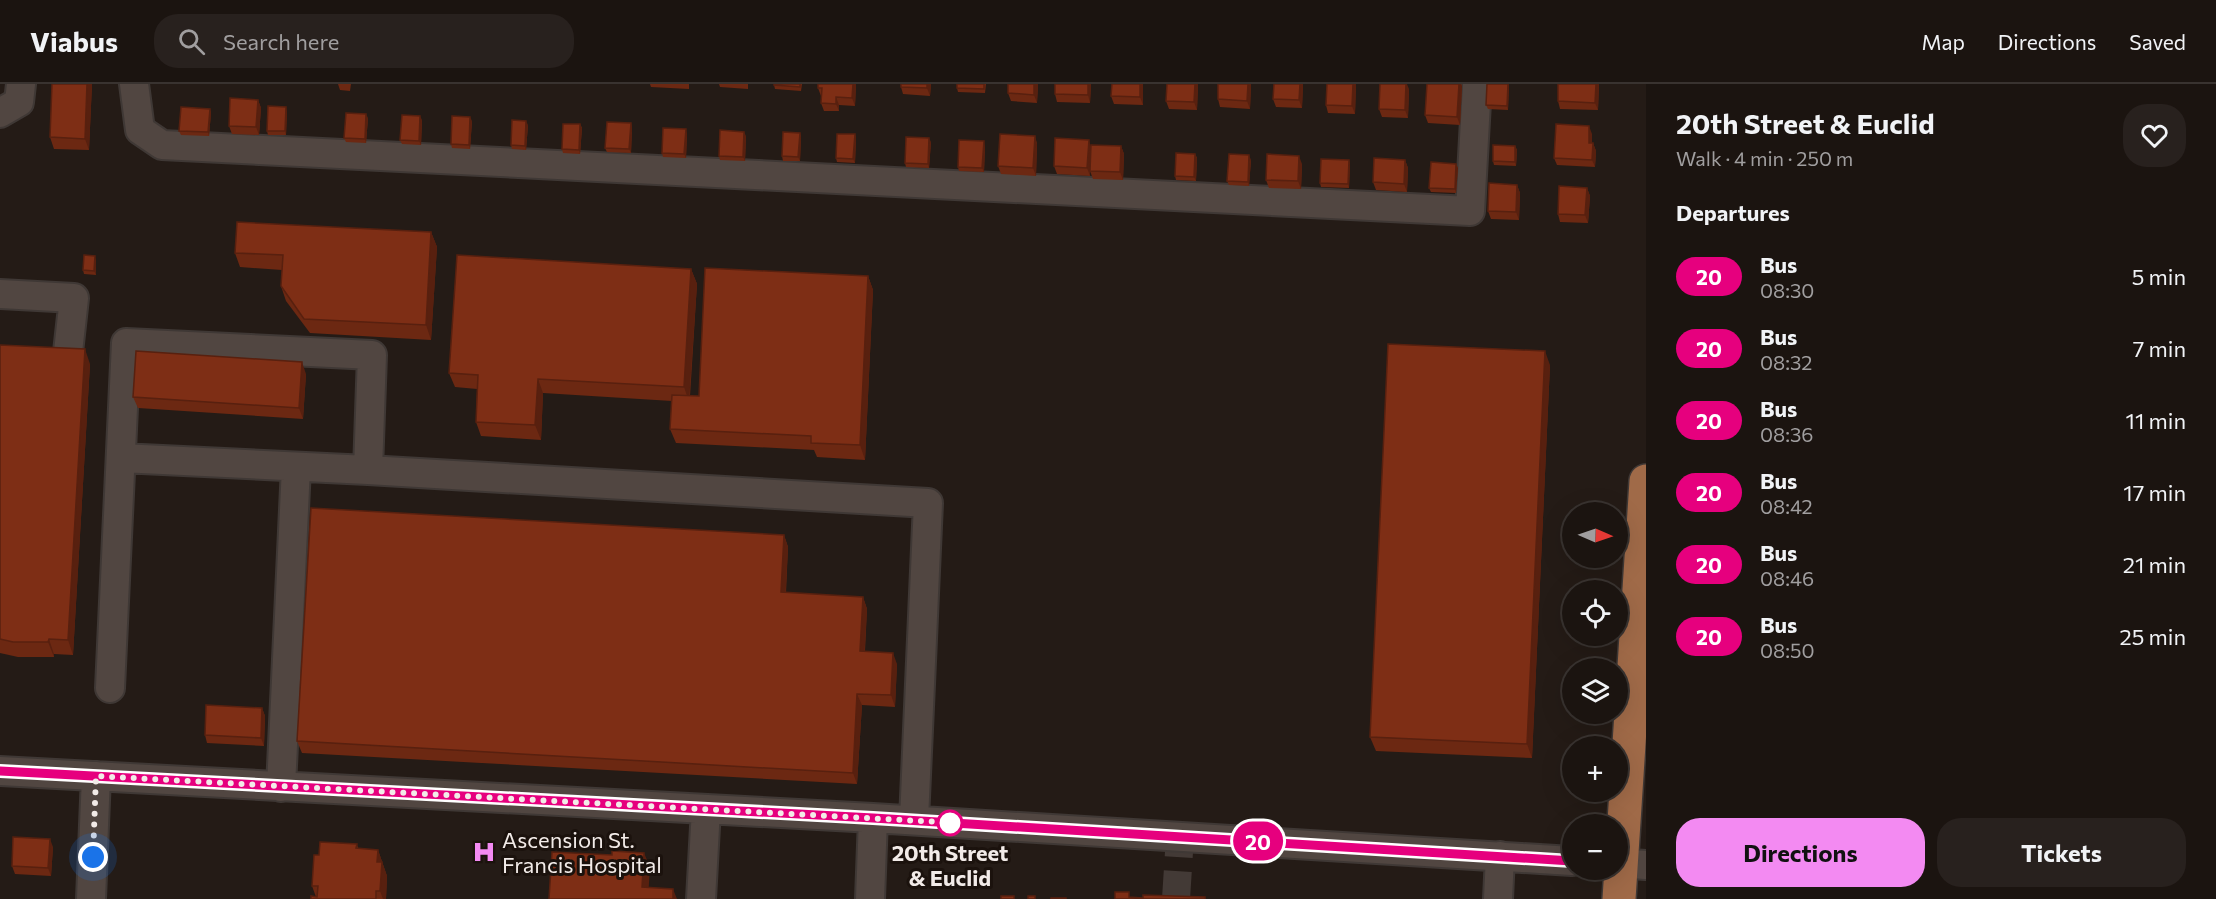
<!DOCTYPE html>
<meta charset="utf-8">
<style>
body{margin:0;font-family:Commissioner,sans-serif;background:#28211e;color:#f1f3f6;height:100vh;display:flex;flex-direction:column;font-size:22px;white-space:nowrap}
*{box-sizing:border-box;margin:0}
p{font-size:20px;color:#a09e9f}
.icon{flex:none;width:33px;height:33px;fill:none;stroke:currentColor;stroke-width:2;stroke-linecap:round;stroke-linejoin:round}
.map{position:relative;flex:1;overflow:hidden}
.sheet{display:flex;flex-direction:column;background:#1b1410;width:570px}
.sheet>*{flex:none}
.badge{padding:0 12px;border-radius:20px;font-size:21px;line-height:39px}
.needle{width:39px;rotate:92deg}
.tools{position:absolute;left:1562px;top:418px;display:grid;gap:12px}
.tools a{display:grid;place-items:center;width:66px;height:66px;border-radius:50%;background:#1b1410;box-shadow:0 6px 24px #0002,0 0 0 2px #393330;font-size:30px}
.you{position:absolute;width:30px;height:30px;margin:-15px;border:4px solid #fff;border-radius:50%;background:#1a73e8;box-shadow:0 0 0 9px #1a73e833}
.map>.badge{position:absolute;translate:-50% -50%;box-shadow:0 0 0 3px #fff}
h2{padding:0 30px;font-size:22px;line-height:54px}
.round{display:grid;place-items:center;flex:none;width:63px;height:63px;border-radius:24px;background:#28211e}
.overview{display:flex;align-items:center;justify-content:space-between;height:102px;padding:0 30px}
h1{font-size:28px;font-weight:700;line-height:45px}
.action{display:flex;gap:12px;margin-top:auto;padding:12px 30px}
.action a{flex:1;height:69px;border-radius:24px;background:#f38af2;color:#111;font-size:24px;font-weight:700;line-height:69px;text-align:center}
.action a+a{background:#28211e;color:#f1f3f6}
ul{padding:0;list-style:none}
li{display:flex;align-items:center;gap:18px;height:72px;padding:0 30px}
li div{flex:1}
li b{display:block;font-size:22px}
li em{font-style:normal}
li .badge{min-width:66px;font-weight:700;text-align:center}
header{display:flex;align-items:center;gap:36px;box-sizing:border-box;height:84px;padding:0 30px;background:#1b1410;border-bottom:2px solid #393330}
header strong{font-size:28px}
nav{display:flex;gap:33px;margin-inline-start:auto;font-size:21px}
.search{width:420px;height:54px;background:#28211e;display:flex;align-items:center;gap:15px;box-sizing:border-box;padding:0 21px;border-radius:24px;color:#a09e9f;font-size:22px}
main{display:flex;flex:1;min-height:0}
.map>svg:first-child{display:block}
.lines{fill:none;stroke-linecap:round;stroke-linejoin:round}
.minor-tunnel{stroke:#433a36;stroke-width:28;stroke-dasharray:28 14;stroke-linecap:butt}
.minor-casing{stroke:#3f3835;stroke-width:32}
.major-casing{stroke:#3f3835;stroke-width:36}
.minor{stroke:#514641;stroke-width:28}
.major{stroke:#a06a48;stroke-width:33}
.wall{fill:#6c2812}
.shaded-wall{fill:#58200f}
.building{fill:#7e2e15;stroke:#58200f;stroke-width:1.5}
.line-casing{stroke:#fff;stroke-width:14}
.line{stroke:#e6007e;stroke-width:9}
.walk{stroke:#f2ebe8;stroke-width:6;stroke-dasharray:0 10.8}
.stop-dot{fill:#fff;stroke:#e6007e;stroke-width:3}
.labels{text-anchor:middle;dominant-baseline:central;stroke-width:6;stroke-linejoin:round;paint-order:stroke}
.poi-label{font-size:22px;fill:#f2ebe8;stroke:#1b120d;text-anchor:start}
.stop-label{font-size:22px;font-weight:bold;fill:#f2ebe8;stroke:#1b120d}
</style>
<header>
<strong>Viabus</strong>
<div class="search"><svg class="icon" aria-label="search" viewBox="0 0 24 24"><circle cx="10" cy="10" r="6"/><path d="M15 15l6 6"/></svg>Search here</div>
<nav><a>Map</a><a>Directions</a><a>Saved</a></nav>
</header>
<main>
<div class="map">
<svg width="1646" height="815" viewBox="0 0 1646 815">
<rect width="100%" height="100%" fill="#241b16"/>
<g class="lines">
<path class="minor-tunnel" d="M1176,815L1180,752"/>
<g class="minor-casing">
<path id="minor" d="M134,0L140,46L162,61L1470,127L1477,0
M0,29L19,18L21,0
M0,210L74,214L68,268
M121,374L368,386L928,419L914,736
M110,604L126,259L372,271L368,386
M0,687L873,734L1572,777
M281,703L296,383
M1617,779L1646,781
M91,815L96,692
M701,815L706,725
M870,815L873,734
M1498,815L1500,772"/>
</g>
<g class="major-casing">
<path id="major" d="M1619,815L1646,397"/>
</g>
<use href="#minor" class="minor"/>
<use href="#major" class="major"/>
</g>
<path class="wall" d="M52,0H92L89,66L54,65L50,53Z
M338,0H351L350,7L340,6Z
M650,0H689V5L651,3Z
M719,0H748V5L720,3Z
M802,0L801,7L775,5L774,1Z
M818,0H856L855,22L839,21V27H824L821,19V12L818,4Z
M931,0L930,12L903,10L901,3Z
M957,0H986L985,9L958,8L957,4Z
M1008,0H1038L1037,19L1011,17L1008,9Z
M1091,0L1090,19L1057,18L1055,10Z
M1112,0H1143V21L1114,20L1111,12Z
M1198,0L1197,26L1169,25L1166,17Z
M1251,0L1250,25L1220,23L1218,15Z
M1274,0H1303L1302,24L1276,23L1273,15Z
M1356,0L1355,30L1328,29L1326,21Z
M1427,0H1461L1462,2L1460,41L1428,39L1425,31Z
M1509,0L1508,26L1488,25L1486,21Z
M1558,0H1599L1598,26L1560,25L1558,17Z
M1409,5L1408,34L1382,33L1379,25Z
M258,16L261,24L259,51L232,50L229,42Z
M210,25L211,29L209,52L181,51L179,47Z
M287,27L286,51H268L267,47Z
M368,34L366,59L346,58L344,54Z
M422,36L421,61L402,60L400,56Z
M472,37L470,65L452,64L451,60Z
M631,39L632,44L631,69L607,68L605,64Z
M580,40L582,44L580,70L563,69L562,65Z
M528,41L526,66L512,65L511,61Z
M687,49L686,74L663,73L662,69Z
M800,49L801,53L800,77H783L782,72Z
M855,50L856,54L855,79L837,78L836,74Z
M1592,50V59H1593L1596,67L1595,83L1557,81L1554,74Z
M746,52L745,77L720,76L719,72Z
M1035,52L1037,60L1036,92L1001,90L998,82Z
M931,58L929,84L906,83L905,79Z
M985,62L984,88L959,87L958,83Z
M1091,62H1121L1124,70L1123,96L1093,95L1090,87V92L1057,90L1054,82Z
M1515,62L1517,66L1516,82L1494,81L1493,77Z
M1195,70L1197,74L1196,97L1176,96L1175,92Z
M1251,76L1249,102L1229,101L1227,97Z
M1349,76L1350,80L1349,104L1321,103L1320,99Z
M1405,76L1408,84L1407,108L1376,106L1373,98Z
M1302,80L1301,105L1269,104L1266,96Z
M1456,80L1458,84L1456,109L1431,108L1429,104Z
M1517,101L1520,109L1519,136L1491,135L1488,127Z
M1587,104L1590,112L1588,139L1560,138L1558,130Z
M431,148L437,163L431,256L310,249L286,217L281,202L282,186L240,183L235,169Z
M96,176V191L84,190L83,186Z
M691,185L697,200L690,312H699L868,192L873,206L865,376L817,373L814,366L676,359L670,345L672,317L543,309L541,356L481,352L476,338L477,305L455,303L449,289Z
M0,261L90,280L73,571L54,570V573H18L0,569Z
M1550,281L1532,674L1376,667L1370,653Z
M306,290L303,335L138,324L133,313Z
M784,451L788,463L786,509L863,513L867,525L865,567L897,580L895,623L862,621L857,700L302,669L297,657Z
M262,624L265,632L264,662L207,659L205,651Z
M357,760L358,764L378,766L387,792L386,815H311L316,813L312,802L319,771Z
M53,763L51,792L15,790L12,782Z"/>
<path class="shaded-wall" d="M87,0H92L89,66L85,55Z
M853,0H856L855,22L852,14Z
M927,0H931L930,12L927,4Z
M1034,0H1038L1037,19L1034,11Z
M1088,0H1091L1090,19L1088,11Z
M1140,0H1143V21L1140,13Z
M1195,0H1198L1197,26L1194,18Z
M1248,0H1251L1250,25L1247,17Z
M1300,0H1303L1302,24L1299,16Z
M1353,0H1356L1355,30L1352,22Z
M1406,0H1407L1409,5L1408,34L1405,26Z
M1459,0H1461L1462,2L1460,41L1457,33Z
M1508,0H1509L1508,26L1507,22Z
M1596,0H1599L1598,26L1595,19Z
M836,13L839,21V27L836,20Z
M258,16L261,24L259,51L256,43Z
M286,23L287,27L286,51L285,47Z
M210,25L211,29L209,52L208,48Z
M366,30L368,34L366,59L365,55Z
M420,32L422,36L421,61L419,57Z
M470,33L472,37L470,65L469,61Z
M526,37L528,41L526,66L525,62Z
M631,39L632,44L631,69L629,65Z
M580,40L582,44L580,70L579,66Z
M1589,42L1592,50V67L1589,59Z
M686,45L687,49L686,74L684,70Z
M744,48L746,52L745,77L743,73Z
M800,49L801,53L800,77L798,73Z
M855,50L856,54L855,79L853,75Z
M1035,52L1037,60L1036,92L1033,84Z
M929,54L931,58L929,84L928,80Z
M1089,56L1091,64L1090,92L1087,84Z
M984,57L985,62L984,88L982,84Z
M1593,59L1596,67L1595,83L1592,76Z
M1121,62L1124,70L1123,96L1120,88Z
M1515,62L1517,66L1516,82L1515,78Z
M1195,70L1197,74L1196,97L1194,93Z
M1249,71L1251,76L1249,102L1248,98Z
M1299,72L1302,80L1301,105L1298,97Z
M1349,76L1350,80L1349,104L1348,100Z
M1405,76L1408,84L1407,108L1404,100Z
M1456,80L1458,84L1456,109L1455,105Z
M1517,101L1520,109L1519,136L1516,128Z
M1587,104L1590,112L1588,139L1585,131Z
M431,148L437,163L431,256L426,241Z
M95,172L96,176V191L94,187Z
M691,185L697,200L689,318L684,303Z
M868,192L873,206L865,376L860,361Z
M85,265L90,280L73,571L68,556Z
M1545,267L1550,281L1532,674L1527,660Z
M302,278L306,290L303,335L299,324Z
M538,295L543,309L541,356L535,341Z
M784,451L788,463L785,520L781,508Z
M863,513L867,525L864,578L860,567Z
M49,555L54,570V573L48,558Z
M893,569L897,580L895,623L891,611Z
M857,610L862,621L857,700L853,689Z
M262,624L265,632L264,662L261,654Z
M50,755L53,763L51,792L48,784Z
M378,766L387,792L386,815H383L380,807L377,778Z
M644,769L650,783L648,815L642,803Z
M673,805L677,815H673Z"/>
<path class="building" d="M52,0H87L85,55L50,53Z
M774,0H800V3L774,1Z
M818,0H853L852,14L836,13V20L821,19L822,4H818Z
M901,0H927V4L901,3Z
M957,0H984V5L957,4Z
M1008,0H1034V11L1008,9Z
M1055,0H1088V11L1055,10Z
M1112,0H1140V13L1111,12Z
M1167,0H1195L1194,18L1166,17Z
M1218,0H1248L1247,17L1218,15Z
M1274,0H1300L1299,16L1273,15Z
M1327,0H1353L1352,22L1326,21Z
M1380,0H1406L1405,26L1379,25Z
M1427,0H1459L1457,33L1425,31Z
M1487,0H1508L1507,22L1486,21Z
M1558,0H1596L1595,19L1558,17Z
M230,14L258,16L256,43L229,42Z
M268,22L286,23L285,47H267Z
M181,23L210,25L208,48L179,47Z
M346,29L366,30L365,55L344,54Z
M402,31L420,32L419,57L400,56Z
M452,32L470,33L469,61L451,60Z
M512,36L526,37L525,62L511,61Z
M607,38L631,39L629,65L605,64Z
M563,40H580L579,66L562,65Z
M1556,40L1589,42V59H1593L1592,76L1554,74Z
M663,44L686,45L684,70L662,69Z
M720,46L744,48L743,73L719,72Z
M783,48L800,49L798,73L782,72Z
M837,50H855L853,75L836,74Z
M1000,50L1035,52L1033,84L998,82Z
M906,53L929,54L928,80L905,79Z
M1055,54L1089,56L1087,84L1054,82Z
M959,56L984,57L982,84L958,83Z
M1091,61L1121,62L1120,88L1090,87Z
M1493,61L1515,62V78L1493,77Z
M1176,69L1195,70L1194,93L1175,92Z
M1229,70L1249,71L1248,98L1227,97Z
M1267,70L1299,72L1298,97L1266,96Z
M1374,74L1405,76L1404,100L1373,98Z
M1321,75L1349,76L1348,100L1320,99Z
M1431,78L1456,80L1455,105L1429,104Z
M1489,99L1517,101L1516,128L1488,127Z
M1559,102L1587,104L1585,131L1558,130Z
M237,138L431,148L426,241L304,235L281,202L283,171L235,169Z
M84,171L95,172L94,187L83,186Z
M457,171L691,185L684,303L538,295L535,341L476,338L478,291L449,289Z
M705,184L868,192L860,361L811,359V352L670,345L672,311L699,312Z
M1388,260L1545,267L1527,660L1370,653Z
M0,261L85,265L68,556L49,555L48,558H13L0,555Z
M136,267L302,278L299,324L133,313Z
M311,424L784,451L781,508L863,513L860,567L893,569L891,611L857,610L853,689L297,657Z
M206,621L262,624L261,654L205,651Z
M13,753L50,755L48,784L12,782Z
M320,758L357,760L356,764L378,766L377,778H382L380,807H376V815H311V812L317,813L318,802H312L314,771H319Z
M612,767L644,769L642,803L673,805V815H549L552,768L612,771Z
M1115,808H1129V813L1143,814V811L1205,813V815H1115Z
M1001,812H1014V815H1001Z
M1028,812H1035V815H1028Z
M1051,814H1066V815H1051Z"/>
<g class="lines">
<g class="line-casing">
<path id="line" d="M0,687L873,734L1572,777"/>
</g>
<use href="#line" class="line"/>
<path class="walk" d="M93,773L96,692L958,739H950"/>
</g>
<defs>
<g id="hospital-bare" transform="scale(1.8)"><path d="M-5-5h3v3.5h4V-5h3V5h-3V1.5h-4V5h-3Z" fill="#f38af2" stroke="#1b120d" stroke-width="2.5" paint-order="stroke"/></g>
</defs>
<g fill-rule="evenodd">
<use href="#hospital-bare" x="484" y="768"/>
</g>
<circle class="stop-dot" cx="950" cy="739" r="12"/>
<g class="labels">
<g class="poi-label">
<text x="502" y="755">Ascension St.<tspan x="502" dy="25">Francis Hospital</tspan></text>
</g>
<g class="stop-label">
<text x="950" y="768">20th Street<tspan x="950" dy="25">&amp; Euclid</tspan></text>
</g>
</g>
</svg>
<div class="tools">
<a><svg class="needle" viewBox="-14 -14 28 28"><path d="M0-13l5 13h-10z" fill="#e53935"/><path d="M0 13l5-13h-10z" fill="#a09e9f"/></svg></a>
<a><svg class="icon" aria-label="locate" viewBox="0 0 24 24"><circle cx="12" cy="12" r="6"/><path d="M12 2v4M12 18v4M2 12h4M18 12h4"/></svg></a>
<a><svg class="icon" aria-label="layers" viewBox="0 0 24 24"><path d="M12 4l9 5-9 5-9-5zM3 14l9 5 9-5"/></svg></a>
<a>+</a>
<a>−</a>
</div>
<div class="you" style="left:93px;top:773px"></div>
<b class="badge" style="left:1258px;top:757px;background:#e6007e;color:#fff">20</b>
</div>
<section class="sheet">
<div class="overview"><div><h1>20th Street &amp; Euclid</h1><p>Walk · 4 min · 250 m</p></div><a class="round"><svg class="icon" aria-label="heart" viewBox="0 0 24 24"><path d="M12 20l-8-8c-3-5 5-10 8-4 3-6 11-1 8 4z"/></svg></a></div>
<h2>Departures</h2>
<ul>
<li><span class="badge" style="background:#e6007e;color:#fff">20</span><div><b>Bus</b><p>08:30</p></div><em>5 min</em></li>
<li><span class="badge" style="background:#e6007e;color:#fff">20</span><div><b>Bus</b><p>08:32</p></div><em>7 min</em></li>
<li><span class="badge" style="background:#e6007e;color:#fff">20</span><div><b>Bus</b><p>08:36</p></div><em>11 min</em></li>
<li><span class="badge" style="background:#e6007e;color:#fff">20</span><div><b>Bus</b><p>08:42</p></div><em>17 min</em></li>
<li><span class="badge" style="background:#e6007e;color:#fff">20</span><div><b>Bus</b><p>08:46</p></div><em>21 min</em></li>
<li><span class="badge" style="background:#e6007e;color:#fff">20</span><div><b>Bus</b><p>08:50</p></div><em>25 min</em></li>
</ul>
<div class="action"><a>Directions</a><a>Tickets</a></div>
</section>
</main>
